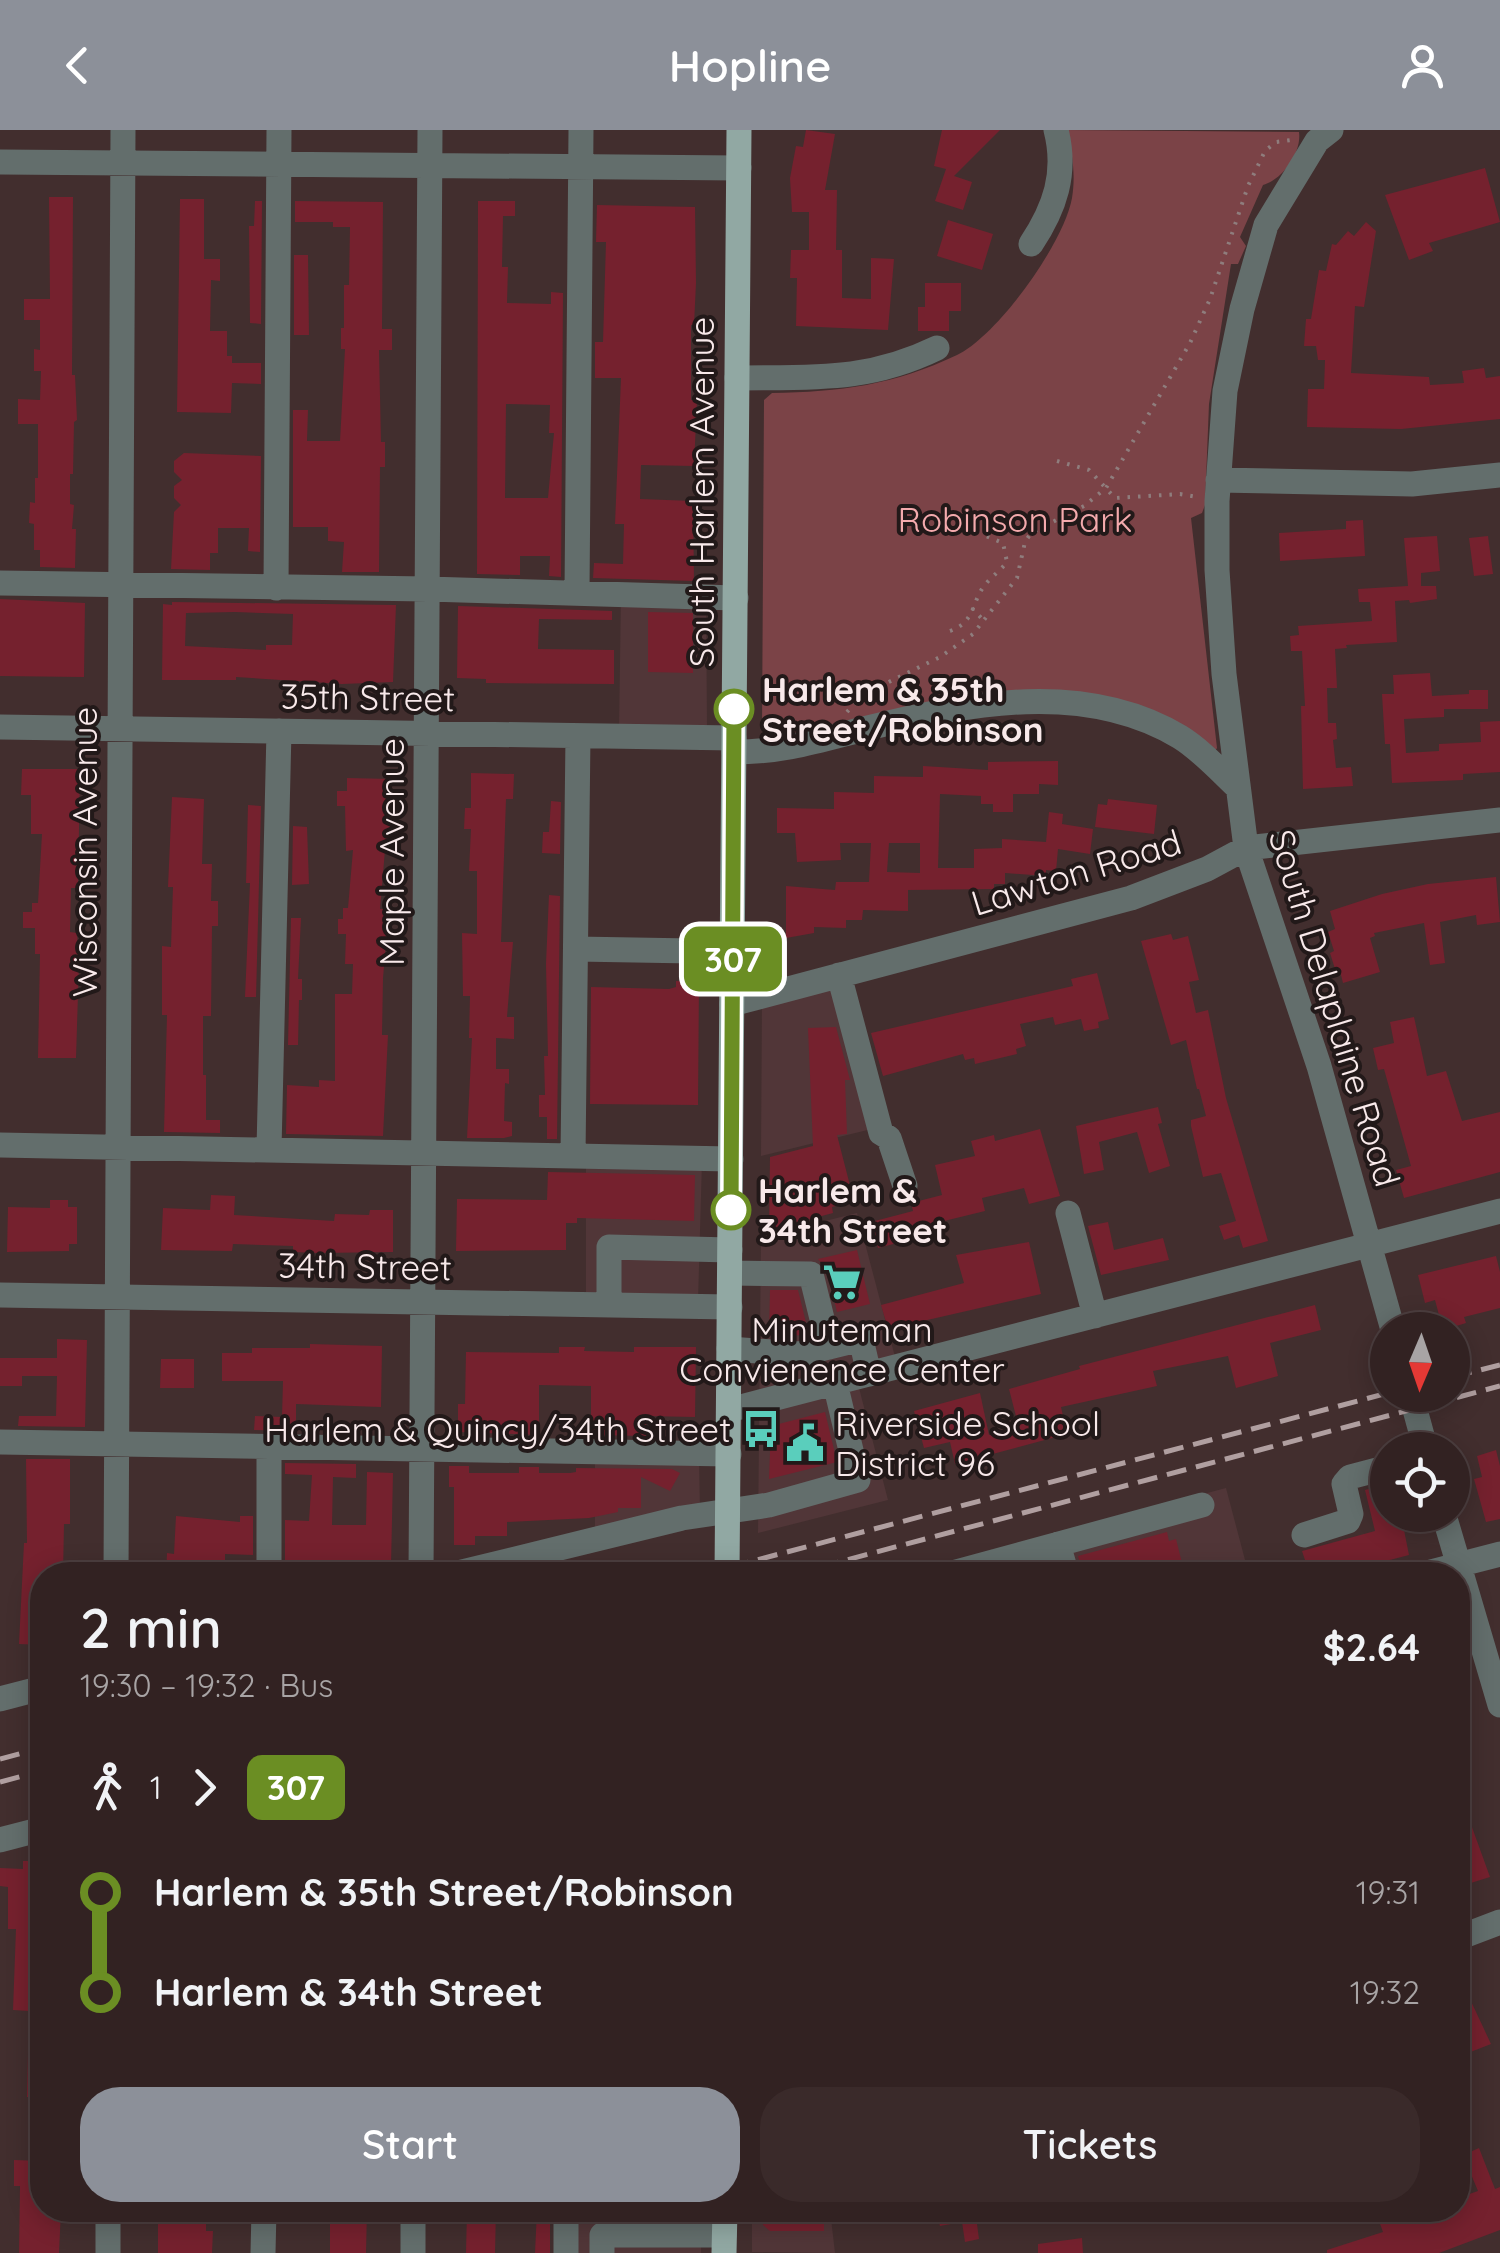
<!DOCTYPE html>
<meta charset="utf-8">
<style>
body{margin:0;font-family:Quicksand,sans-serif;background:#3a2a2a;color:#f1f3f6;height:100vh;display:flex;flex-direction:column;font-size:38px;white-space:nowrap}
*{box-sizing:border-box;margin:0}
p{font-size:32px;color:#a8a4a5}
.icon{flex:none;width:55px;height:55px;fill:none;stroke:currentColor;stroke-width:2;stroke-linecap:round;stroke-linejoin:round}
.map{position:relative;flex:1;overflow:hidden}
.panel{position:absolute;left:30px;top:1432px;width:1440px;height:660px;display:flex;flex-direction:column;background:#322222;border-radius:40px;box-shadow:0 5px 25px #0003,0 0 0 2px #4d3f40}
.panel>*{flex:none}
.badge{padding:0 20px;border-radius:15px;font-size:35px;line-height:65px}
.needle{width:65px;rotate:182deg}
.controls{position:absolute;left:1370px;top:1182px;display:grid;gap:20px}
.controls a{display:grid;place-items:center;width:100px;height:100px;border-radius:50%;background:#322222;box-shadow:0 5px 25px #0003,0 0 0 2px #4d3f40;font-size:50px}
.map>.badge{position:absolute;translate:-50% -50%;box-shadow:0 0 0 5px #fff}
.legs{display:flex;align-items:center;gap:15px;height:110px;padding:0 50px;font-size:32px}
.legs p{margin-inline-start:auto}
.headline{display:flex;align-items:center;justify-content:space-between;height:170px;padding:0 50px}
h1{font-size:55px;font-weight:600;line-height:75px}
.primary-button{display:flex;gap:20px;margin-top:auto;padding:20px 50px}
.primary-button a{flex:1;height:115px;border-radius:40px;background:#8c9099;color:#fff;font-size:40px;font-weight:600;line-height:115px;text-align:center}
.primary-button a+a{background:#3a2a2a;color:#f1f3f6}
ul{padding:0 50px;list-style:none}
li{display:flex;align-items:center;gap:35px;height:100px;font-size:38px}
li i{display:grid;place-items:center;width:15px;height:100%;margin:0 12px;background:currentColor}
li i::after{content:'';width:25px;height:25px;margin:-12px;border:8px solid;border-radius:50%;background:#322222}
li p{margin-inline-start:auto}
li:first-child i{background:linear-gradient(#0000 50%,currentColor 0)}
li:last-child i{background:linear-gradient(currentColor 50%,#0000 0)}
header{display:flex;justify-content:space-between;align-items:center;height:130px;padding:0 50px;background:#8c9099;color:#fff;font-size:45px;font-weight:600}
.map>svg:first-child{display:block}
.built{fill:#513638}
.green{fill:#7b4347}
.building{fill:#75212e;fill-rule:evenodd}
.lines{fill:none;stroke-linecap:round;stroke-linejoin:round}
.path{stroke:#8f7d7d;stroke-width:4;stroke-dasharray:2.5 8;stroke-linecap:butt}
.minor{stroke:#636e6c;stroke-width:25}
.major{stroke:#91a8a3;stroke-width:25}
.rail{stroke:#b09fa0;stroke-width:5;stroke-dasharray:20 10;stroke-linecap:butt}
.line-1-casing{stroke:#fff;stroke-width:22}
.line-1{stroke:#6b8e23;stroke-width:15}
.stop-1-dot{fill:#fff;stroke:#6b8e23;stroke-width:5}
.labels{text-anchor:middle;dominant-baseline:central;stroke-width:8;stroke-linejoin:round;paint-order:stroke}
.street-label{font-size:35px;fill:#f8e9ea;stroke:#221919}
.park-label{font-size:35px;fill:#f4aaad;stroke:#221919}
.stop-label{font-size:35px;font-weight:bold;fill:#f8e9ea;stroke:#221919;text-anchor:start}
.poi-label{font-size:35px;fill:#f8e9ea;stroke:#221919}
</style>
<header><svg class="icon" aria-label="back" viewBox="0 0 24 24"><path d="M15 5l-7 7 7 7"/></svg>Hopline<svg class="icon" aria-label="person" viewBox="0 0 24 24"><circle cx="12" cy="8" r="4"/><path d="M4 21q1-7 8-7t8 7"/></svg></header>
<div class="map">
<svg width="1500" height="2123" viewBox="0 0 1500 2123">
<rect width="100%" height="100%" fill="#422e2e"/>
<path class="built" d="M706,462L707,597L619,601L621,463Z
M846,842L884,996L761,1026L762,864Z
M586,1029L702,1031L698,1172L586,1171Z
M857,1083L899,1242L858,1254L888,1370L758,1403L761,1107Z
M595,1323L699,1327L700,1381L595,1407Z
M1226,1358L1249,1445H899Z
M569,2080H701V2123H569Z
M752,2080H830L835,2123L752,2122Z"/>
<path class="green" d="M1067,0L1299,2C1302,23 1282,50 1263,55L1240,107L1246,116L1238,134H1231L1209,274L1205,375L1202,383L1191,388L1217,618L1215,621L1098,571L799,605C784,606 775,607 762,599L764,270L772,263C840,262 894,255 957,225C998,205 1064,113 1072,68C1076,44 1072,23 1067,0Z"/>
<path class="building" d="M806,0L835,4L825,60H837L836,120H842V168L871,169V128L894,129L888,200L796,196L797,148H790L791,120H809V82H792L790,48L796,16L803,17Z
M942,0H1000L954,46L972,52L963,80L935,71L946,39L934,36Z
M1485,38L1500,92L1429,113L1433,121L1409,130L1385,65Z
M49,67H73L72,245H75L77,290L74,292L73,344H70V374L74,375L72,399H76L75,438L40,437V420H34V394L29,393L30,372L35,373V348H38V294H18V269L40,270L41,241H34V219L40,220V190H24V169H50Z
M180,69H204V129H220V151L211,150L210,201H227V226H232V233H261V254L232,253L231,283L177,282Z
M255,71H262L261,194L250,193L249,96H254Z
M295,71L383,72L382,199H392V220H379L381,312H385V337H380L379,442H342L344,412L328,411V397H293V280H308L307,311H340L345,219H341V198H344V155H349L350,97H333V92H295Z
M478,71H515V86H503L502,137H508L507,173L551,174V162L563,163L561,447L549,446L550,426H520V445L477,444ZM506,274L550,275L549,303H554L548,368H505Z
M597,75L695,77L696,153L694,195H691V270H697L694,336L641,335L640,369L693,371L694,451L593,448L594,433L623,434L624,394H615L621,248H595V212H603L606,112H596Z
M948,90L993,104L982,140L937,126Z
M1366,92L1376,101L1364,177L1355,176L1351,243L1429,247L1430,255L1464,253L1462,241L1484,238L1486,248L1500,246V289L1401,299L1307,297L1308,259H1324L1325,230H1318L1316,216H1304L1306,189H1311L1319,140L1326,141L1332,114L1336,115L1348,101L1354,106Z
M294,125H308L309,205H294Z
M925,153H961V181H949V201H918V177H925Z
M184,323L261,326L260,422L248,421L249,398H218V423H210V440L171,439L174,382L181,375L174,368V356L182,350L174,342V331Z
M1363,390L1365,426L1280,431L1279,403L1346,399V391Z
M1437,406L1440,441L1421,443V456H1436L1437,469L1410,473L1409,470L1395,471L1397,512L1346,515L1347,518L1335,519L1337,558H1327L1328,593H1336L1337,609L1333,610L1336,638L1351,637L1353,656L1303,659L1301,576H1305L1302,521H1291L1290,506L1299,505L1298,496L1372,491L1370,472H1359L1358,459L1408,456L1404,408Z
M1488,406L1493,444L1474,446L1469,408Z
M0,469L85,473L84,547L0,546Z
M172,472L396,475L393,552L342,554L236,547V550H162L163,474L172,475ZM235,482L293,484L292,515H266V520L185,516L186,483Z
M458,476L612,481V490L539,489L538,519L614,520V554L486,553V549L457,548Z
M648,482L693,483V543L648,542Z
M1430,543L1432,566L1469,564V560H1488V579H1444V587L1404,589L1406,623L1439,621V614L1481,612L1480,592L1500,591V642L1463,644V650L1392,653L1390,614H1385L1382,564H1394L1393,545Z
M1058,631V655L1039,654V664H1013V682H993V674H981V666L940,664L938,738H974V719L1002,718V709L1046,712L1049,682L1063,684L1062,694L1093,699L1090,724L1058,719L1056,741L1046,740V746L1005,743V754H994V759L908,760V781L863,780L862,790H846V798L814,797V803L786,808V756L835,760L836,752H869L871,713H840L841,730L797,732L795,703H777V678L834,679V662L874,663V646L923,647V636L988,640V632ZM889,713H920V743L887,742Z
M22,639H80L78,758H71L70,802L77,803L79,832L76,928H38L40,824H35V798H23V782H32V773H38L42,704H31V665H21Z
M471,643L514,644L513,669H506L501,812H513L507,887H514V909L496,908V939H509V954L505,953L504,991L512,992V1006L504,1008H467L472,908H469L470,866H463L462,803L477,804V741H469L471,699H464L465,678H471Z
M347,648L392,649V720H385L380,779H389L383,848L382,905H388L383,1006L286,1004L287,955L319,957V950L335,951V864H352L353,834H345L346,804H338V789H343V778H348L353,720L346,721L345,676H337V661H347Z
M172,667L204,669L202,734H212L211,771H218V796H212L211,886H203V945H206V990H220V1003L164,1002L167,885H162V816L171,817L173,757H168Z
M1108,669L1157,675L1154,704L1095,697L1098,674L1107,675Z
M551,671L561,672L560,724L542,723L543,702H549Z
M248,675L261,676L256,867H245L250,753H246Z
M293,696L307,697L309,754L292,755Z
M1496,747L1500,792L1477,795L1476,785L1440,792L1445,833L1430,835L1424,793L1374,803L1375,806L1370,808L1380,842L1343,853L1340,841L1336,842L1330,823L1334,821L1328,802L1335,799L1330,781L1382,764L1428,754Z
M549,765L560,766L557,1009H547V987H539V965H545L544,926H548L546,834Z
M291,788H301L298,849H302V870H299L298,915H288Z
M1171,804L1173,810L1188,806L1199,850L1189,852L1196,883L1208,880L1226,968L1268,1111L1243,1118L1239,1105L1224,1110L1219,1096L1236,1091L1221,1043L1203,1047L1191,996V990L1206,986L1199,959H1197L1186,910L1171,915L1141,811Z
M1097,843L1109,889L1098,892L1099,898L1084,901L1081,889L1055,895L1053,887L1020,894L1026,916L1016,919L1017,924L975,934L974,928L965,930L963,924L883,946L871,903L1073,856L1071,849Z
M676,851L699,852L698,975L590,974L591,857L669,859L676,857Z
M1414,887L1427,946L1446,941L1462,991L1500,982V1042L1404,1068L1396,1040L1411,1036L1384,939L1378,940L1373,918L1394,913L1390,892Z
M836,897L850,950H845L847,1004L837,1005L854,1071L832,1077L833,1083L769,1100L770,1027L813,1016L808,898Z
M1158,977L1162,993L1158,994L1170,1036L1149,1043L1137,1002L1099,1012L1104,1040L1084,1044L1076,996Z
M1040,999L1060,1066L1029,1074L1024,1058L982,1068L985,1081L899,1102L901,1112L878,1118L871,1092L913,1081L911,1073L942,1065L935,1035L975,1026L971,1011L994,1005L995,1011Z
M548,1042L695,1045L694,1091L577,1088V1093H566V1120L456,1121L457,1069L547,1070Z
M211,1065L235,1066L234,1085L334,1091L335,1084L369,1085L370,1080H393V1122L318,1123L293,1122V1116L233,1114L232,1121L161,1120L163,1078L210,1080Z
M50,1070H68V1077H77V1114H69V1121L7,1122L8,1077L50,1078Z
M1108,1092L1114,1120L1163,1108L1169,1130L1101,1145L1088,1096Z
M1029,1112L1041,1164L888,1199L881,1175L964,1153L956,1125Z
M857,1120L870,1174L837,1182L827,1140L818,1129Z
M1496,1126L1500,1142V1178L1464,1187L1466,1193L1443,1200L1435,1170L1425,1173L1418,1145Z
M770,1160H798L809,1205L769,1206Z
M1315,1175L1321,1200L1270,1213L1278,1246L1236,1258L1228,1226L1153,1241L1157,1256L1061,1277L1067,1304L955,1334L950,1312L924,1318L914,1281L980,1263L989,1305L1019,1298L1009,1259L1080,1239L1079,1236Z
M57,1209L87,1210L85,1297L18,1296L19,1286H56L57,1246H22V1256H0V1228H57Z
M310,1214L382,1216L381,1277L296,1274V1301L254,1300L255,1286L282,1287L283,1251H222V1223H252V1218H310Z
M559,1217H585L584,1221L634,1222V1217H696L695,1287L646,1286V1306L591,1305V1256L539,1255V1305L458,1302V1274H465L466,1222L559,1223Z
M161,1229H194V1258H160Z
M825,1282L837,1332L769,1349L771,1296Z
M1496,1320L1500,1336V1389L1486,1392L1474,1349L1482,1347L1477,1326Z
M26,1329H70V1394H64L63,1445H42V1515L19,1514L24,1413H27Z
M285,1333L356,1334V1348L333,1347L332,1395H366L367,1342L393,1343L391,1436H360V1441H331V1445H285V1390L309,1391L312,1345L285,1344Z
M449,1336H469V1343H519V1337H539V1343H570L576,1342V1338L672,1339L680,1343L670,1361L641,1347V1378H618V1382L589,1388L507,1392V1406H475V1415H454V1357H449Z
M1388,1354V1385H1401L1409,1425L1332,1445H1310L1302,1421L1375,1401L1365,1360Z
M176,1386L240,1392V1386H253V1425L225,1424V1444L166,1445L167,1423L174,1424Z
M1167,1402L1169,1411L1176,1409L1185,1445H1083L1078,1426Z
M1460,1664L1490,1747L1458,1757V1665Z
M23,1731H42V1967H27L29,1881L13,1880L16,1799H8V1757L0,1756V1738L23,1739Z
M1469,1867L1491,1914L1468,1923L1458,1894V1872Z
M1479,2018L1495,2059L1500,2057V2100L1439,2123H1327V2120L1383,2102L1375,2080H1458V2068L1478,2061L1463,2025Z
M14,2030L42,2031V2080H61L59,2123H19L20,2056H14Z
M158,2080H206V2101H213L212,2123H158Z
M330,2080H367L366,2123H330Z
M467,2080H496L495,2123H466Z
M537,2080H550V2123H535Z
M764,2080H824V2101H770L763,2095Z
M936,2080H985L986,2087L977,2094L979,2109L965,2112L962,2092L940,2096Z
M1082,2108L1083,2123H1038V2114Z"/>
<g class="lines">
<path class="path" d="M1057,331L1089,340L1115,368L1180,364L1197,367
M972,478L984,491
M950,501C975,492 971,474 984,456C990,448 1000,441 1007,432L1003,413L986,406
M847,582L862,565L940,527L973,504L1017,448L1025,412L1031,403L1084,376L1106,358L1190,213L1210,169L1248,56L1265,21L1276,12L1291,10
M648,1445L697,1434
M31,1657L34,1669"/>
<path class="minor" d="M1331,0L1317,11L1266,95L1242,179L1225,261L1217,371V440L1224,544L1246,718L1319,936L1393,1200
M0,32L739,38
M1031,114C1055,78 1067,43 1056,0
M737,248C813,247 867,252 937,218
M1218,350L1412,354L1500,345
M0,453L428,459L736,468
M276,458L279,0
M577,462L581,0
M0,597L734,608
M734,622C785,622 820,610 868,598C969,573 1085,550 1180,607C1201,620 1219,640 1237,657
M576,819L693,821
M839,845L881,1003L889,1008L905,1056
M732,874L1131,768L1207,739L1246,718L1500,690
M0,1015L731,1029
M269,1019L279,601
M573,1026L578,606
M1068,1083L1095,1186
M730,1143L811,1144L829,1217
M0,1165L730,1177
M609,1175V1117L730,1120
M729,1219L800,1224L861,1209L869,1244
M1411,1265L1426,1320
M729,1280L1500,1081
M0,1312L729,1324
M1444,1385L1500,1575
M1304,1405L1348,1391L1351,1384L1344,1354L1350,1347L1388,1337
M1058,1414L1067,1445
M116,1445L123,0
M269,1445V1317
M421,1445L430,0
M450,1445L682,1388L769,1375L858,1350L835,1253
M945,1445L1202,1375
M1419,1445L1500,1424
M0,1569L42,1558
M0,1710L42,1699
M1458,1808L1500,1792
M108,2123V2080
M263,2123L264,2080
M413,2123V2080
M566,2123V2080
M602,2123V2105H724"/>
<path class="major" d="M727,1445L739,0
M724,2123L725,2080"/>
<path class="rail" d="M1452,1247L1500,1235
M700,1445L1388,1263
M790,1445L1500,1256
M0,1629L42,1618
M0,1652L42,1641"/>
</g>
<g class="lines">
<g class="line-1-casing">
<path id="line-1" d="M731,1080L734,579"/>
</g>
<use href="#line-1" class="line-1"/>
</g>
<defs>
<g id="supermarket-bare" transform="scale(3)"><path d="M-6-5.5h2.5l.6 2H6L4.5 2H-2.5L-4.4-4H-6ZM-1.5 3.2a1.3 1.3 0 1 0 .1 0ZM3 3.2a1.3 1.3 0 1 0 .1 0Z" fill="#5acebc" stroke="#221919" stroke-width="2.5" paint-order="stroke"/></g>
<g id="bus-bare" transform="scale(3)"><path d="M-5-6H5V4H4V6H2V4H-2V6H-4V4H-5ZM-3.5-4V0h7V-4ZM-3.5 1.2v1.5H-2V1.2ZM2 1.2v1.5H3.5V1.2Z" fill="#5acebc" stroke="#221919" stroke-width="2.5" paint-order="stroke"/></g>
<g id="civic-bare" transform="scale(3)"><path d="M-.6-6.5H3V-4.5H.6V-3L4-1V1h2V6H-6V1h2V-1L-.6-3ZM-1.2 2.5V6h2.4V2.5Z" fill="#5acebc" stroke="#221919" stroke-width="2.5" paint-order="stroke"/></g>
</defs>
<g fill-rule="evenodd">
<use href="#supermarket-bare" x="842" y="1152"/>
<use href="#bus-bare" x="761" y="1299"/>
<use href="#civic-bare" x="805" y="1313"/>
</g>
<g class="stop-1-dot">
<circle cx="734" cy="579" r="18"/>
<circle cx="731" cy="1080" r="18"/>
</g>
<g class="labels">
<g class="street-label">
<text transform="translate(701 362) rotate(-90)">South Harlem Avenue</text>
<text transform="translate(368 567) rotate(1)">35th Street</text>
<text transform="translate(84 722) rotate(-90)">Wisconsin Avenue</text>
<text transform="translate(391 722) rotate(-90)">Maple Avenue</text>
<text transform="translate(1076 742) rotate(-17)">Lawton Road</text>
<text transform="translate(1335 878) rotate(73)">South Delaplaine Road</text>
<text transform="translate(365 1136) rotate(1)">34th Street</text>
</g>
<g class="park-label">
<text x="1015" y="389">Robinson Park</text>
</g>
<g class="stop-label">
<text x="762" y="559">Harlem &amp; 35th<tspan x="762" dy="40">Street/Robinson</tspan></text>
<text x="758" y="1060">Harlem &amp;<tspan x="758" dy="40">34th Street</tspan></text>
</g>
<g class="poi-label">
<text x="842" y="1199">Minuteman<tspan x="842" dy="40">Convienence Center</tspan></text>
<text x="835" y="1293" text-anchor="start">Riverside School<tspan x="835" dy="40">District 96</tspan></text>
<text x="731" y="1299" text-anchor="end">Harlem &amp; Quincy/34th Street</text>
</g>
</g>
</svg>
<div class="controls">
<a><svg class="needle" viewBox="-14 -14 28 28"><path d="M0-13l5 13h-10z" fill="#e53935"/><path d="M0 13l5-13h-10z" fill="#a8a4a5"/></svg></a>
<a><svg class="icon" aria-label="locate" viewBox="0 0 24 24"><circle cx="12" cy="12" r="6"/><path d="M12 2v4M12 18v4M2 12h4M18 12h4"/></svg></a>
</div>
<b class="badge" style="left:733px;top:829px;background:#6b8e23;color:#fff">307</b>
<section class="panel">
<div class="headline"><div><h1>2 min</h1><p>19:30 – 19:32 · Bus</p></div><b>$2.64</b></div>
<div class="legs"><svg class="icon" aria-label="walk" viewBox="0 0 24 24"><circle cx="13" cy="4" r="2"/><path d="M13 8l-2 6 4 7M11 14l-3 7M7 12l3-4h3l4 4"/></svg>1<svg class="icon" aria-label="forward" viewBox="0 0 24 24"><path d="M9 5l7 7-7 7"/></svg><b class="badge" style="background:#6b8e23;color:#fff">307</b></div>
<ul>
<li><i style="color:#6b8e23"></i><b>Harlem &amp; 35th Street/Robinson</b><p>19:31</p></li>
<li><i style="color:#6b8e23"></i><b>Harlem &amp; 34th Street</b><p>19:32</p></li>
</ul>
<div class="primary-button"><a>Start</a><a>Tickets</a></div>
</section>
</div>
